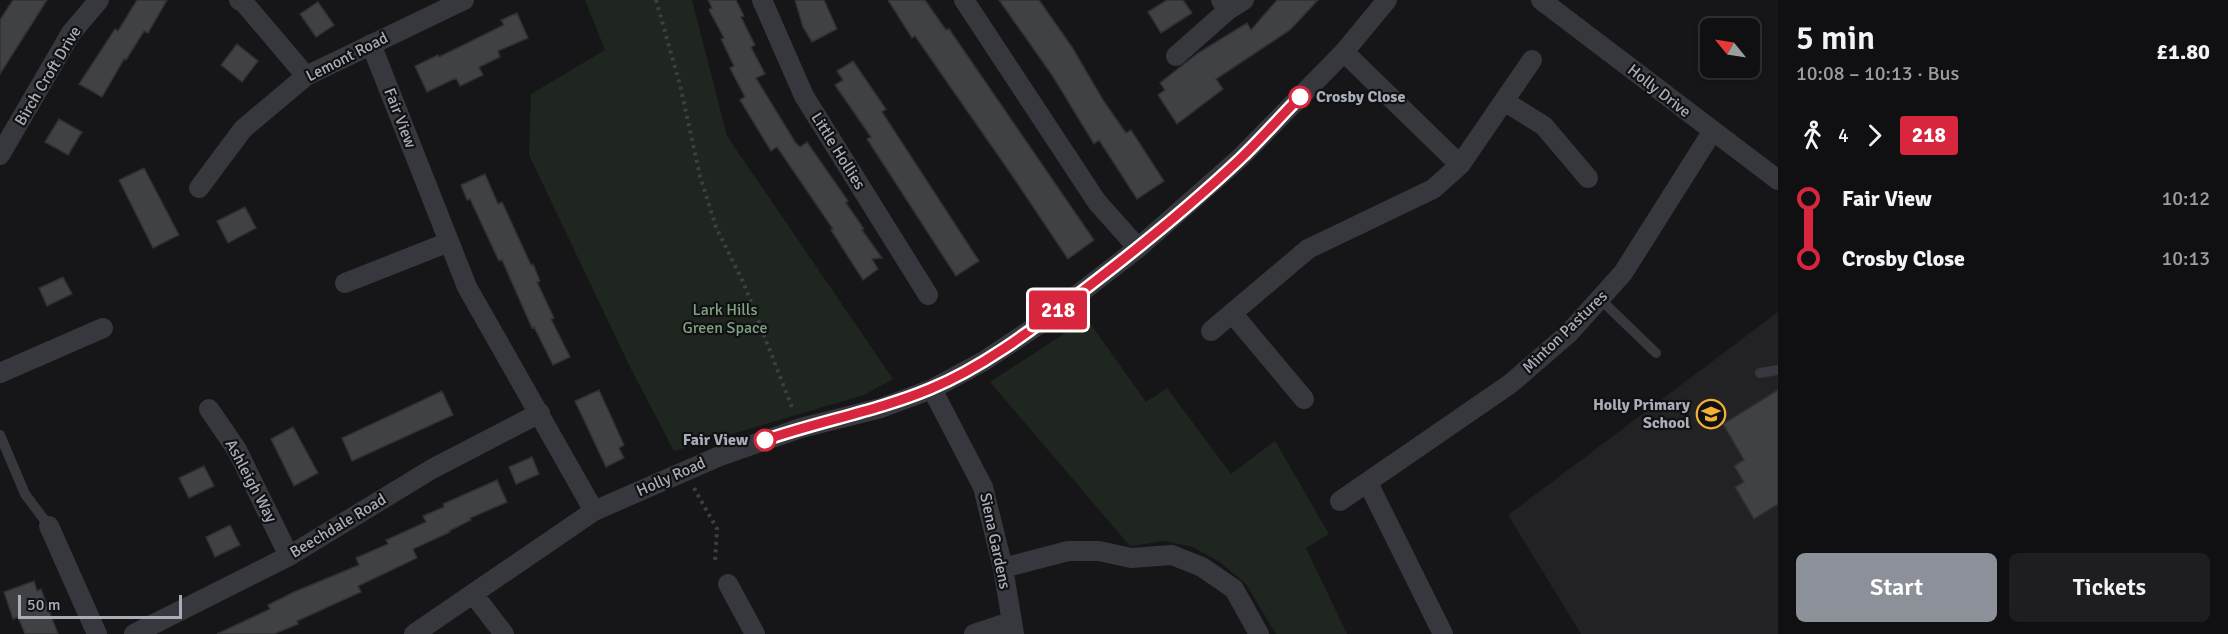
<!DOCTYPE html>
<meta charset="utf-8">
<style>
body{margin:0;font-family:Signika,sans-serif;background:#1e1e20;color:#f1f3f6;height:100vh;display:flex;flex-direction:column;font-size:22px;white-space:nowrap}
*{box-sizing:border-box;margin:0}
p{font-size:20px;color:#9c9d9f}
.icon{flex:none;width:33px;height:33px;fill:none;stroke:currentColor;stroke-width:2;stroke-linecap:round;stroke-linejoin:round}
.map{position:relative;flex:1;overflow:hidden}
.details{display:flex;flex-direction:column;background:#101012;width:450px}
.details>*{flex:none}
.badge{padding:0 12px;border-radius:4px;font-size:21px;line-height:39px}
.needle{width:39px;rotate:300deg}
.fabs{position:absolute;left:1700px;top:18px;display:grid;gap:12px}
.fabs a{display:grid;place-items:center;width:60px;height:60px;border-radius:9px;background:#101012;box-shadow:0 3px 9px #0003,0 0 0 2px #303032;font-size:30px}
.scale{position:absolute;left:18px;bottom:15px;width:164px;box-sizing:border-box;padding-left:6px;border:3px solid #a8adb8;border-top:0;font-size:16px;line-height:21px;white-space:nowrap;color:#a8adb8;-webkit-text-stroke:4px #111113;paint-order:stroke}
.map>.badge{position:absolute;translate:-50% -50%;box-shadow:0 0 0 3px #fff}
.legs{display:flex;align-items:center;gap:9px;height:66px;padding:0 18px;font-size:20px}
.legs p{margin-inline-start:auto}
.summary{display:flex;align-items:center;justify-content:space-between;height:102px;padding:0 18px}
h1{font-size:33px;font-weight:600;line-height:45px}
.button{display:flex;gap:12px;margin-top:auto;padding:12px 18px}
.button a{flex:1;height:69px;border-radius:9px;background:#8c9099;color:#fff;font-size:24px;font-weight:600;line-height:69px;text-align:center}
.button a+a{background:#1e1e20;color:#f1f3f6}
ul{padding:0 18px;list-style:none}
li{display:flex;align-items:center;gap:21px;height:60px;font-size:22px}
li i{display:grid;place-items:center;width:9px;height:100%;margin:0 8px;background:currentColor}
li i::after{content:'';width:15px;height:15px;margin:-8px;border:4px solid;border-radius:50%;background:#101012}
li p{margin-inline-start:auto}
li:first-child i{background:linear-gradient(#0000 50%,currentColor 0)}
li:last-child i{background:linear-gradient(currentColor 50%,#0000 0)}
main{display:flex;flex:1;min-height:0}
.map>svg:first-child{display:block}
.built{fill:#222225}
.green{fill:#1e261f}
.building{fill:#404145;stroke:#303034;stroke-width:1.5}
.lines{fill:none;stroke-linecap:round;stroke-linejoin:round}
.path{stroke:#3d3f44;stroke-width:4;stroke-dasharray:3 4.5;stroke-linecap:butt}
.service{stroke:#37383d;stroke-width:10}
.minor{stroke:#37383d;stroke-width:20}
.line-1-casing{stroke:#fff;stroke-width:14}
.line-1{stroke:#d7263d;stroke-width:9}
.stop-1-dot{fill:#fff;stroke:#d7263d;stroke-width:3}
.labels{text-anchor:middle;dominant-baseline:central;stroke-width:4.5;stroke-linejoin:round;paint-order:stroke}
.street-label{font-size:16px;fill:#a8adb8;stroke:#111113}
.stop-label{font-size:16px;font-weight:bold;fill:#a8adb8;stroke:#111113;text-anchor:start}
.park-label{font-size:16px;fill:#7fa381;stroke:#111113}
.poi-label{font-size:16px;font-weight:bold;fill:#a8adb8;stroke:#111113;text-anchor:end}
</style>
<main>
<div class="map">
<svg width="1778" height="634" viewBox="0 0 1778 634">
<rect width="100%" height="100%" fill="#161618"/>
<path class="built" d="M1778,312V634H1581L1508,515Z"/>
<path class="green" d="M585,0H692L727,136L893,379L864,395L674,451L629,365L529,155L531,94L605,50Z
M1087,319L1146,402L1167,388L1231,474L1275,441L1329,534L1306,548L1347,634H1276L1246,584L1220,562L1193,547L1165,541L1130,546L990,382Z"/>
<path class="building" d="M13,0H47L0,74V20Z
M137,0H167L148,33L144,31L126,60L124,59L102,97L79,84L115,29L118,31Z
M708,0H736L744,16L741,17L755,45L751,47L765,74L756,78L795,142L800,147L807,142L848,201L846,203L864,229L862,230L882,258L872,259L878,269L863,280L831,230L833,229L777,147L771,151L740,100L745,97L730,68L734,66L721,39L724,38L709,10L712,8Z
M795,0H824L837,29L812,42L803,27Z
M888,0H925L946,30L949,29L1094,240L1068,259L1009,171L915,36L912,38Z
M999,0H1039L1072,47L1103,100L1126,133L1131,130L1164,181L1137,199L1099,140L1094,144L1052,75Z
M1167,0H1183L1192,13L1161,33L1148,12Z
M1277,0H1318L1290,30L1216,79L1223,89L1177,124L1158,95L1165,90L1160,83L1198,53L1247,23L1251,30Z
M318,2L334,25L316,37L300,14Z
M517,13L528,38L498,51L500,57L479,67L483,75L460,86L456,78L427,92L415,66L438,55L439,57L504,25L501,20Z
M237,44L258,61L242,82L221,65Z
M853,61L886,109L882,112L979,261L956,276L867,139L871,137L835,85L843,80L837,71Z
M59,119L82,132L68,155L45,142Z
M144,168L179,235L153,248L119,180Z
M485,174L498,204L502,202L531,265L533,264L540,281L537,282L554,318L551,319L570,357L553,365L534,327L532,328L502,260L499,261L470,199L467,200L461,185Z
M245,207L256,228L228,243L217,221Z
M63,277L72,294L47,306L39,288Z
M599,390L624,445L619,448L624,458L606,467L575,401Z
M1778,390V504L1754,519L1735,487L1744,482L1734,466L1744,460L1723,424Z
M442,391L453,415L352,461L342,438Z
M293,427L318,473L294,486L271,439Z
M532,457L539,474L516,484L509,467Z
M204,466L214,486L189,498L179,478Z
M497,480L507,502L470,518L471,520L449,531L450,532L413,549L417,558L358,586L361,592L297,621L298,624L274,634H217L270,609L268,605L294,592L359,565L356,558L388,544L386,540L426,522L423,516L444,507L443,504Z
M230,525L240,545L215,557L206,537Z
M34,581L37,591L41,589L58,634H25L18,617L13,619L4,592Z"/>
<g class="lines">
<path class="path" d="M656,0L680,85L700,176L716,227L744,284L793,410
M694,488L717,529L715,562"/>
<path class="service" d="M1601,300L1656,353
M1760,373L1778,370
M0,435L25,494L49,526"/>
<path class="minor" d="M239,0L245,4L306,76
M762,0L804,96L928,295
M964,0L1097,202L1138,248
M1221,0L1228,10L1244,0
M1541,0L1778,180
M371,44L467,287L594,511
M1176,56L1228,10
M1504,101L1544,126L1588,178
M0,155L71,33L99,0
M1460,165L1532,60
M199,188L243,129L306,76L464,0
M345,283L449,242
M1232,313L1304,399
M1211,331L1308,249L1433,189L1460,165L1344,52
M0,373L103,328
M932,389L983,487L1003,568L1014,634
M209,409L237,450L289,556
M1368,483L1443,634
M1340,501L1510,384L1568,334L1623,273L1712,132
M49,526L97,634
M1003,568L1068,551H1099L1131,558L1172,555L1202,567L1234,589L1259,634
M728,584L755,634
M474,595L504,634
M134,634L289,556L432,469L540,413
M414,634L594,511L720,456L801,428L881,408L932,389L984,361L1041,323L1138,248L1240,158L1344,52L1387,0
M974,634L1010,622"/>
</g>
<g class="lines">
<g class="line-1-casing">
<path id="line-1" d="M765,440C820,421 877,411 930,389C981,368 1029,332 1072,299C1130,255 1187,209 1240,159C1261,139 1280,117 1300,97"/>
</g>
<use href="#line-1" class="line-1"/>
</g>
<defs>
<g id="school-ring" transform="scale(1.5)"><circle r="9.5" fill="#111113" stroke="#f2b134" stroke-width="1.5"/><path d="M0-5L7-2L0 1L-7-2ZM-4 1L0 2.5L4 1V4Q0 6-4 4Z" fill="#f2b134"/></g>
</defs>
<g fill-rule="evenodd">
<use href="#school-ring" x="1711" y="414"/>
</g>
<g class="stop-1-dot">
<circle cx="1300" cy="97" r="10"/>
<circle cx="765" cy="440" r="10"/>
</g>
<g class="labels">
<g class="street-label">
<text transform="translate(347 57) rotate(-27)">Lemont Road</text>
<text transform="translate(48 76) rotate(-59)">Birch Croft Drive</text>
<text transform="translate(1659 91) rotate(38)">Holly Drive</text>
<text transform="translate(400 118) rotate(69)">Fair View</text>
<text transform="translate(838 151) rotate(58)">Little Hollies</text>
<text transform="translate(1565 332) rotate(-44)">Minton Pastures</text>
<text transform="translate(671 477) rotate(-24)">Holly Road</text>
<text transform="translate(251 481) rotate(62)">Ashleigh Way</text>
<text transform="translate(338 526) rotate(-31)">Beechdale Road</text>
<text transform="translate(995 541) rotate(78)">Siena Gardens</text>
</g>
<g class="stop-label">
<text x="1316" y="97">Crosby Close</text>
<text x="748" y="440" text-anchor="end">Fair View</text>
</g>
<g class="park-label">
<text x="725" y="310">Lark Hills<tspan x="725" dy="18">Green Space</tspan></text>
</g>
<g class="poi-label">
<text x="1690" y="405">Holly Primary<tspan x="1690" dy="18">School</tspan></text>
</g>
</g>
</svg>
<div class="fabs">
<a><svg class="needle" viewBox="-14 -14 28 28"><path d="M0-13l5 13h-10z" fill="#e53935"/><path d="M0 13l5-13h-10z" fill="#9c9d9f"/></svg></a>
</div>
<div class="scale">50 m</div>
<b class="badge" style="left:1058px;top:310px;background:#d7263d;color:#fff">218</b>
</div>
<section class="details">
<div class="summary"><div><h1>5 min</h1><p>10:08 – 10:13 · Bus</p></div><b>£1.80</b></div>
<div class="legs"><svg class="icon" aria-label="walk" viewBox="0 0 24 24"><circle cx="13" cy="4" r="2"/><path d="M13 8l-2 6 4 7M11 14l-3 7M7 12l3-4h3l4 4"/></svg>4<svg class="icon" aria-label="forward" viewBox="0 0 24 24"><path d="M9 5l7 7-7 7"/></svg><b class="badge" style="background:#d7263d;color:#fff">218</b></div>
<ul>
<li><i style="color:#d7263d"></i><b>Fair View</b><p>10:12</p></li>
<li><i style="color:#d7263d"></i><b>Crosby Close</b><p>10:13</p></li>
</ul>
<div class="button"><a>Start</a><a>Tickets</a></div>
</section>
</main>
